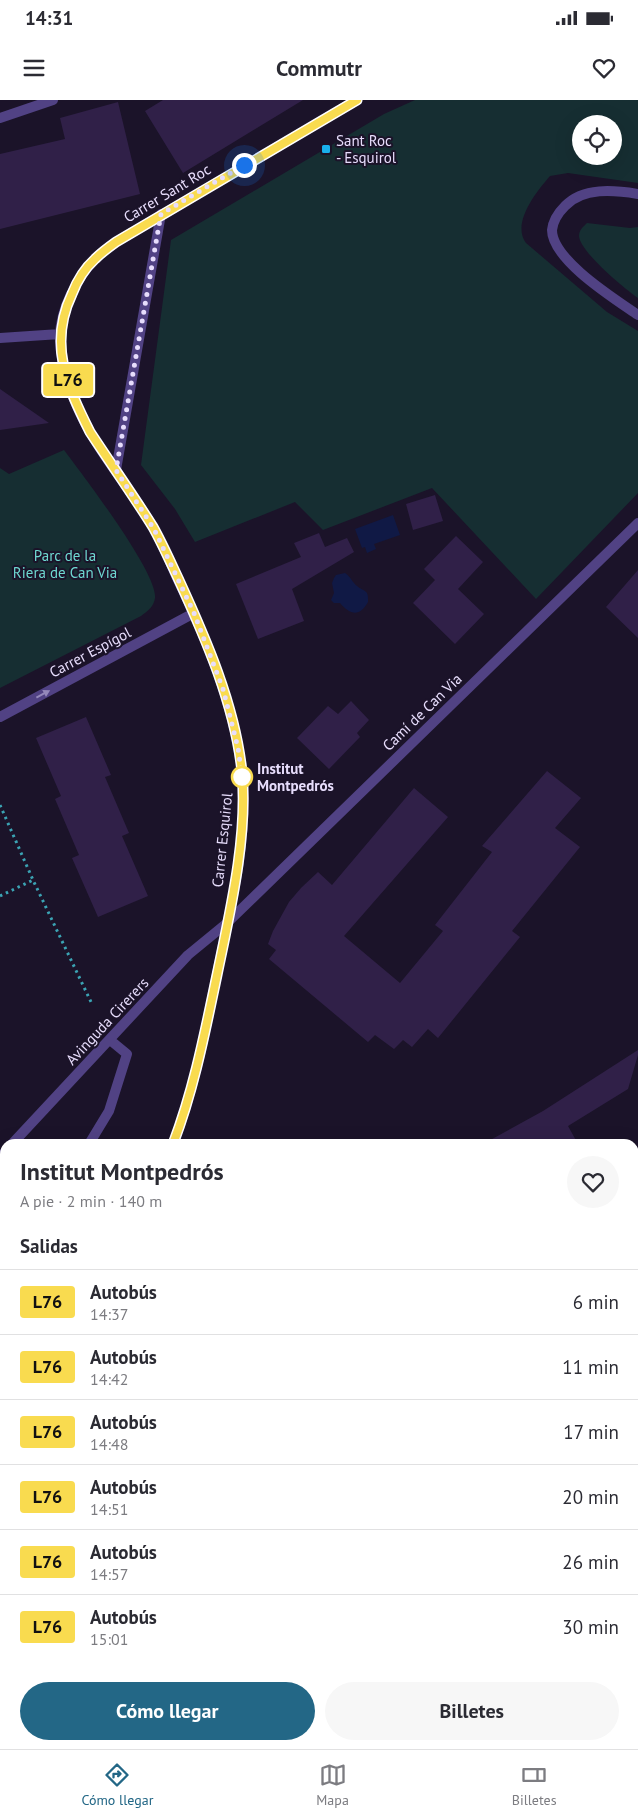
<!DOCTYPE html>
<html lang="es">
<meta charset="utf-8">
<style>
body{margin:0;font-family:"PT Sans",sans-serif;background:#f7f7f7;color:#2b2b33;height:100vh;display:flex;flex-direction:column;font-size:19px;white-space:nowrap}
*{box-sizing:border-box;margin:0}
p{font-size:16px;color:#7c7c81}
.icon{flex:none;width:28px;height:28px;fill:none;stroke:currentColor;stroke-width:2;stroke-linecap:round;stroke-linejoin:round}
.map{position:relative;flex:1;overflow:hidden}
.side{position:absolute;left:0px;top:1039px;width:639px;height:611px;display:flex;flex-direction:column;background:#fff;border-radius:15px 15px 0 0;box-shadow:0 5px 20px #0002}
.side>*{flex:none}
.badge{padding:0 10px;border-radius:4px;font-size:18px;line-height:32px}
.controls{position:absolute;left:572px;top:15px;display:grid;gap:10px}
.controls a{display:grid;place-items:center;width:50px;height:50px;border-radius:50%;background:#fff;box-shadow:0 5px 20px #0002;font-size:25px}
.you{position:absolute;width:25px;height:25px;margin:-12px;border:4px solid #fff;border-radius:50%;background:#1a73e8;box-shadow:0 0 0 8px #1a73e833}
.map>.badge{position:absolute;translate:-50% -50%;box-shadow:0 0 0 2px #fff}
h2{padding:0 20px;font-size:19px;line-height:45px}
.round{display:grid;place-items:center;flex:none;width:52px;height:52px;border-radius:26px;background:#f7f7f7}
.headline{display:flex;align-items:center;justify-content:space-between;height:85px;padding:0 20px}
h1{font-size:24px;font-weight:800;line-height:38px}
.cta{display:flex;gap:10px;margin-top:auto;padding:10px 20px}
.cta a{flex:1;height:58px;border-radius:30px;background:#236786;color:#fff;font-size:20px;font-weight:800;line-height:58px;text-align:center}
.cta a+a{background:#f7f7f7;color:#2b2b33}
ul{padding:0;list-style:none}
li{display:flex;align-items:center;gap:15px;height:65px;padding:0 20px;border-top:1px solid #e1e1e2}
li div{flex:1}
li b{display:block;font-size:19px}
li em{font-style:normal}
li .badge{min-width:55px;font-weight:700;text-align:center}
.status{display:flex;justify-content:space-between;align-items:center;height:35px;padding:0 25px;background:#fff;direction:ltr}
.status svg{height:14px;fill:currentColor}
header{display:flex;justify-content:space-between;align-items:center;height:65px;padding:0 20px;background:#fff;font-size:22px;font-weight:800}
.tab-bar{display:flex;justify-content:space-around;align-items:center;height:70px;border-top:1px solid #e1e1e2;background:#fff;font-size:14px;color:#7c7c81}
.tab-bar a{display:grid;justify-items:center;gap:2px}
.tab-bar .on{color:#236786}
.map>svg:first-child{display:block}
.green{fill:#162e32;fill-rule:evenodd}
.water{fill:#101945}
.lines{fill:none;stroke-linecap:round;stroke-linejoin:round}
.stream{stroke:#101945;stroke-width:10}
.building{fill:#302048}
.path{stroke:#3ba3b3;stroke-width:3;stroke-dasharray:2.5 4;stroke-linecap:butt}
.lane{stroke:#514284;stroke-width:10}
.street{stroke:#514284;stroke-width:10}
.oneway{fill:#9488ba}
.line-casing{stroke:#fff;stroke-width:11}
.line{stroke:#f9db4f;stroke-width:8}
.walk{stroke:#e7ddfc;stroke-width:5;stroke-dasharray:0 9}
.poi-dot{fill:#19b0ec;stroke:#1b1329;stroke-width:2}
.stop-dot{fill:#fff;stroke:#f9db4f;stroke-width:2.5}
.labels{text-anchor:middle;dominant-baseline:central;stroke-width:4;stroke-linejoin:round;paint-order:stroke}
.poi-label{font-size:15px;fill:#e7ddfc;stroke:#1b1329;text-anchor:start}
.street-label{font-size:15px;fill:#e7ddfc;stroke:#1b1329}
.park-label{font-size:15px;fill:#6ed8d1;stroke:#1b1329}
.stop-label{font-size:15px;font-weight:bold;fill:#e7ddfc;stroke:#1b1329;text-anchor:start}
</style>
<div class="status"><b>14:31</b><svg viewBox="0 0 49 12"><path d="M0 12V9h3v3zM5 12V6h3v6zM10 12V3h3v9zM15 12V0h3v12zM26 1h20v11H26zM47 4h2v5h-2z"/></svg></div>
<header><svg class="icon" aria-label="menu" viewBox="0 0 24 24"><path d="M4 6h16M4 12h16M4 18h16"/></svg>Commutr<svg class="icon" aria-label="heart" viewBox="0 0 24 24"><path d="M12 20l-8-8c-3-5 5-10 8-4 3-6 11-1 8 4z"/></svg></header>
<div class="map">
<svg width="638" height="1649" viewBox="0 0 638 1649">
<rect width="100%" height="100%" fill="#1b1329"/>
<path class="green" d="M415,0H638V83L568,73L550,76C537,91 511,123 526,143L607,212L638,231V393L536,499L432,388L323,430L295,402L195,442L175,409L141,365L171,140L384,14ZM581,24H614V56H581Z
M587,123L630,128L638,127V198C625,189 580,152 579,136C579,130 583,127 587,123Z
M64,350C82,374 158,473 155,498C154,506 148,511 141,516L0,588V368L9,374Z
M638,1051V1649H51L53,1645H634V1055Z"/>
<path class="water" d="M393,415L400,435L374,444L376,449L367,453L365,447L362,448L355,429Z
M345,473C351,477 352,482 357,486C364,492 369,489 368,502C360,517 350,515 340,503H334L331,500L334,493L332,483L334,478L336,475Z"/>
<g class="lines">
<path class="stream" d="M634,1099L638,1095
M161,1649L165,1645"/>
</g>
<path class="building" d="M163,0H303L183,73L145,11Z
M118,2L140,94L0,129V54L65,39L60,18Z
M0,289L49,323L0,330Z
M435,395L443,421L413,430L406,404Z
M319,433L325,447L347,438L354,452L292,489L304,521L258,539L236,484L301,457L294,443Z
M456,436L483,462L458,489L484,514L455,544L413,503L435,480L424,469Z
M638,470V538L606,507Z
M351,601L369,620L357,633L360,637L329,669L297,638L328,606L338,614Z
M86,617L111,675L105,677L129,733L122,736L148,796L98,817L72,758L79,755L55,699L61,696L36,638Z
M547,671L581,698L555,728L580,747L512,831L520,837L438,938L428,929L412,947L403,940L394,949L375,935L368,942L269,859L276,850L268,844L273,831L289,802L301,788L318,772L332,785L414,688L448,717L344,836L400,883L443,831L435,825L492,752L482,746Z
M638,950V955L628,989L568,1026L578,1044H483L543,1011Z"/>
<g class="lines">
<path class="path" d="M0,705L33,780L91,902
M0,796L33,780"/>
<path class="lane" d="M638,94C614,90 583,87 565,106C559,112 553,121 552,130C552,160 615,199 638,215
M116,370L161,114
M227,823L638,423"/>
<path class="street" d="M0,18L53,0
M0,238L60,234
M0,617L194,513
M12,1044L188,855L227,823
M89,1044L109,1011L127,954L110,940
M173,1044C195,987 206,928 218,869C231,807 249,735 242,671C234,604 206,538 177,478C170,462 163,445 154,429C135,395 109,366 90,332C74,305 59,266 60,235C61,208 76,180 94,160C100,153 109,148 116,142L357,0
M0,1057L5,1052
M0,1199L5,1191
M0,1411L5,1401"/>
</g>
<defs><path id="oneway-solid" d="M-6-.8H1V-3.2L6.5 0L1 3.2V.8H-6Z" transform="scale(1.25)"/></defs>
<use class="oneway" href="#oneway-solid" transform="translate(43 594) rotate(-28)"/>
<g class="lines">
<g class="line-casing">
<path id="line" d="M173,1044C194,989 205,932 217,875C230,812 248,736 242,672C235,605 206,539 178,478C170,461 162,443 153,427C133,395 111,364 90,332C67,286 48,244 72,194C77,181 85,168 95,159C102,152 109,147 116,142L357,0"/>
</g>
<use href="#line" class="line"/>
<path class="walk" d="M242,677L238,648L223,589L194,513L154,429L116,370L161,114L244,65"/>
</g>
<rect class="poi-dot" x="321" y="44" width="10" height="10" rx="2.5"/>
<circle class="stop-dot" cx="242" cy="677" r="10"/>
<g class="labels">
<g class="poi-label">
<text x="336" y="40">Sant Roc<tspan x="336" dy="17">- Esquirol</tspan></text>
</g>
<g class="street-label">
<text transform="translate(167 93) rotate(-31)">Carrer Sant Roc</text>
<text transform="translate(90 552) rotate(-28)">Carrer Espígol</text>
<text transform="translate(422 612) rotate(-44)">Camí de Can Via</text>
<text transform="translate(222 740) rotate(-84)">Carrer Esquirol</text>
<text transform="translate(107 921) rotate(-47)">Avinguda Cirerers</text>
</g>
<g class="park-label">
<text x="65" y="455">Parc de la<tspan x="65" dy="17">Riera de Can Via</tspan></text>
</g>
<g class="stop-label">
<text x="257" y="668">Institut<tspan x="257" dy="17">Montpedrós</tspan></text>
</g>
</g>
</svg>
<div class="controls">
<a><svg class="icon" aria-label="locate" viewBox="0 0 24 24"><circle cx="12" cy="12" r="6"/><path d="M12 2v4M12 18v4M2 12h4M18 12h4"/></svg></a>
</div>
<div class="you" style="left:244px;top:65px"></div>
<b class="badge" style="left:68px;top:280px;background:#f9db4f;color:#111">L76</b>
<section class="side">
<div class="headline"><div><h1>Institut Montpedrós</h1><p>A pie · 2 min · 140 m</p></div><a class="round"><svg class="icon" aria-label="heart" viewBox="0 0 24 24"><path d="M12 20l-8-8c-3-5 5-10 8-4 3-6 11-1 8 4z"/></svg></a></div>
<h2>Salidas</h2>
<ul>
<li><span class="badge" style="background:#f9db4f;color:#111">L76</span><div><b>Autobús</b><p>14:37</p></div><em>6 min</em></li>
<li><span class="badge" style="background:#f9db4f;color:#111">L76</span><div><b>Autobús</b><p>14:42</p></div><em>11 min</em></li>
<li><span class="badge" style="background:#f9db4f;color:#111">L76</span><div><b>Autobús</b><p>14:48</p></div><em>17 min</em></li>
<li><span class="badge" style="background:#f9db4f;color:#111">L76</span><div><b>Autobús</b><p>14:51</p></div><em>20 min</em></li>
<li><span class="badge" style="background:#f9db4f;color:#111">L76</span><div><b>Autobús</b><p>14:57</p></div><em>26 min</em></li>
<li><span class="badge" style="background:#f9db4f;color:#111">L76</span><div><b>Autobús</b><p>15:01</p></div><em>30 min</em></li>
</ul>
<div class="cta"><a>Cómo llegar</a><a>Billetes</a></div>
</section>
</div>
<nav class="tab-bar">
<a class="on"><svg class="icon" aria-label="directions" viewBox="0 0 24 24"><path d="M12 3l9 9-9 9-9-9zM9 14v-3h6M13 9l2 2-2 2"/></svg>Cómo llegar</a>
<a><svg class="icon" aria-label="map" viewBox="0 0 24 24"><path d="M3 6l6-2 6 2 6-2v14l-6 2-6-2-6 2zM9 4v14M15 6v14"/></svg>Mapa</a>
<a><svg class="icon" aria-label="tickets" viewBox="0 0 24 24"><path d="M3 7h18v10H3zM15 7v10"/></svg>Billetes</a>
</nav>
